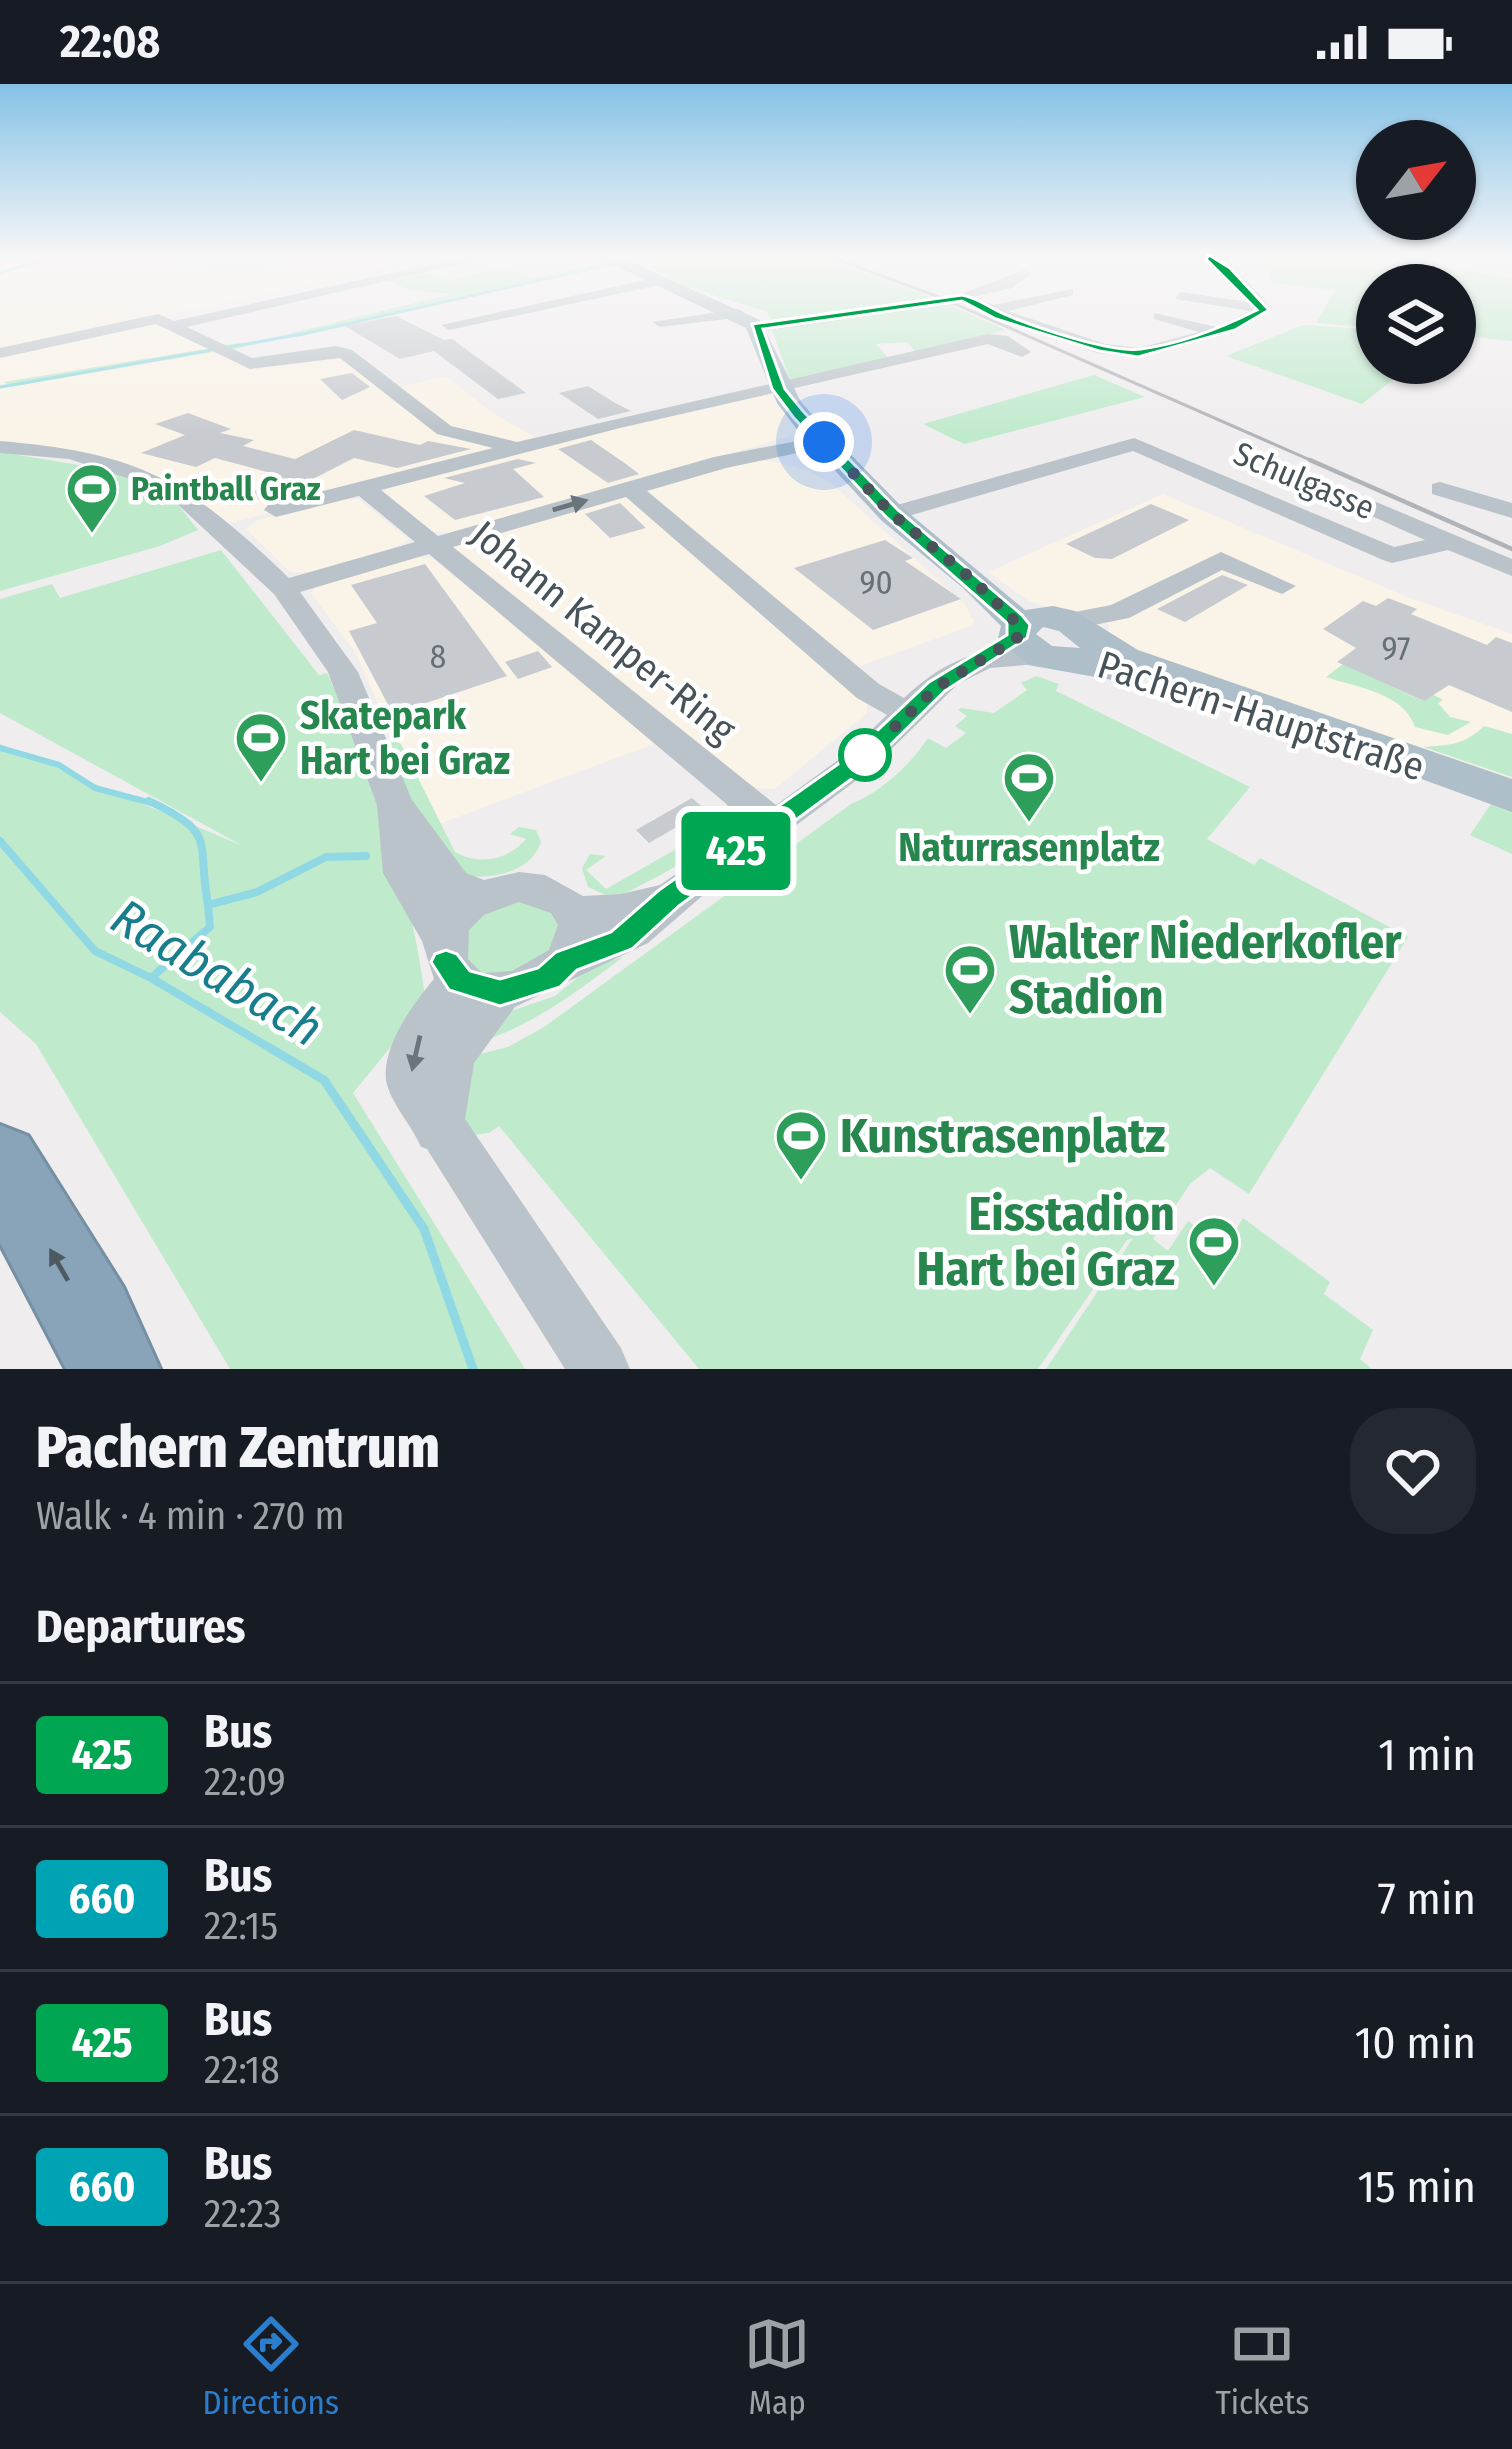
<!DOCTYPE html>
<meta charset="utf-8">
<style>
body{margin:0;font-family:"Fira Sans Condensed",sans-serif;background:#242831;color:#f1f3f6;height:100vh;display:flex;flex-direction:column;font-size:45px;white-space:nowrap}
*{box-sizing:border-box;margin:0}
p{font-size:39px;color:#9ea1a6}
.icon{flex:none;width:66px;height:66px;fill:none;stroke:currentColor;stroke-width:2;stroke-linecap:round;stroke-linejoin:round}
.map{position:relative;height:1285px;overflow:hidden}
.details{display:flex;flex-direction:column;background:#171b24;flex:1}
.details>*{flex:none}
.badge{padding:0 24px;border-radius:9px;font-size:42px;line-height:78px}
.needle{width:78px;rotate:59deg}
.fabs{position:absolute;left:1356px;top:36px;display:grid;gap:24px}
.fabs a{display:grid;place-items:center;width:120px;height:120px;border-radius:50%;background:#171b24;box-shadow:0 3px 9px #0004;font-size:60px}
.you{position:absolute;width:60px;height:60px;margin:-30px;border:9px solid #fff;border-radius:50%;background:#1a73e8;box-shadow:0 0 0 18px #1a73e833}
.map>.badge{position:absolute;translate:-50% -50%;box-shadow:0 0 0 6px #fff}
h2{padding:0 36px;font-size:45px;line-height:108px}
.round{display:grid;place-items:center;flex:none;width:126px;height:126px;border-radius:48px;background:#242831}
.overview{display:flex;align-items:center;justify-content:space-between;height:204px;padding:0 36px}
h1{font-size:57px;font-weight:800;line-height:90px}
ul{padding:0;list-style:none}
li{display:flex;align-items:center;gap:36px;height:144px;padding:0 36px;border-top:3px solid #363941}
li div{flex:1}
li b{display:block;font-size:45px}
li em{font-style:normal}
li .badge{min-width:132px;font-weight:700;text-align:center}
.status{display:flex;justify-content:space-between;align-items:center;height:84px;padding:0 60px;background:#171b24;direction:ltr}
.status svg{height:33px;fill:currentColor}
.menu{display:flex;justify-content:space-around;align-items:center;height:168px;border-top:3px solid #363941;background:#171b24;font-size:33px;color:#9ea1a6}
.menu a{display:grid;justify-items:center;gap:6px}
.menu .active{color:#2a7ecd}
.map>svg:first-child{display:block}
.commercial{fill:#faf3e7}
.green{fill:#bfeacc}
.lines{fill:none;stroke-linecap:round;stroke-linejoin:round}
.stream-far3{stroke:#90d8e3;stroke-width:3}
.stream-far2{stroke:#90d8e3;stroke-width:6}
.stream-far1{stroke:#90d8e3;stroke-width:8}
.stream{stroke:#90d8e3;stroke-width:9}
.building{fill:#c7cbd0}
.highway-casing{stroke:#758fa3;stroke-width:6}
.minor{fill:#bac3c9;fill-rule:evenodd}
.major{fill:#afbfca;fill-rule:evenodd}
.highway{fill:#89a4b8;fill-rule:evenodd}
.rail-far1{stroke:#b0b3b7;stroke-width:3}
.rail{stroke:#b0b3b7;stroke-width:4.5}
.oneway{fill:#6a747b}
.oneway2{fill:#4e5a62}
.line{fill:#00a651;stroke:#fff;stroke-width:3}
.walk{stroke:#475259;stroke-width:12;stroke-dasharray:0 21.6}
.stop-dot{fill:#fff;stroke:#00a651;stroke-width:6}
.labels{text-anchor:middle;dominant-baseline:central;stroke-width:9;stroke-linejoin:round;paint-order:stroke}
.far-street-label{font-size:33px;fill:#475259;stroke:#fff}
.far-leisure-label{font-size:33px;font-weight:bold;fill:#27864d;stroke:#fff;text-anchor:start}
.number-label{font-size:33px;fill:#677077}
.street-label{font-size:39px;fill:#475259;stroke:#fff}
.leisure-label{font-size:39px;font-weight:bold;fill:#27864d;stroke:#fff;text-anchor:start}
.near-leisure-label{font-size:48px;font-weight:bold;fill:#27864d;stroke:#fff;text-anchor:start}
.near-water-label{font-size:51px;font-style:italic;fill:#187d8c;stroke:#fff}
</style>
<div class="status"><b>22:08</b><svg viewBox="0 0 49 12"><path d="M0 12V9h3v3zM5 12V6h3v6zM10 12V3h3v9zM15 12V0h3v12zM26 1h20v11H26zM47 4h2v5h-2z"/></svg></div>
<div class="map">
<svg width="1512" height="1285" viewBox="0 0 1512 1285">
<rect width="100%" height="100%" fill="#f0edee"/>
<path class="commercial" d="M0,173H182L164,179L244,193L326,173H427L154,234L258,285L351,265L397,304L446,292L493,329L541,357L220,442L181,411L55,366L0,363Z
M761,312H773L802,349L450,449L433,448L382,409L389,402L624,342Z
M761,375L804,385L831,399L965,520L974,537L971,542L857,583L643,405Z
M627,410L867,617V629L775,705L749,704L448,468L454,460Z
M1163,410L1410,514L1512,550V693L1159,579L1108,552L1109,541L1082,527L1056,526L1029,517L988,488Z
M342,414L359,415L408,455L400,463L310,489L290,488L246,445L255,437Z
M412,473L432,474L659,658L431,743L357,571L311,509L319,500Z"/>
<path class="green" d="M625,173H822L933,214L772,238L767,228L682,201L641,177Z
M1260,173C1346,173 1428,176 1512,195V257L1455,251V201H1377V244L1316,239L1335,206L1273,199Z
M610,177L619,180L230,266L221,261L255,258L452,210L411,206L387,197L425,189L448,197L507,183L529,193L542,192Z
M943,218L1006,246L916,268L907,258L876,260L888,274L790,295L771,244Z
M1303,241L1377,246V279H1414L1362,320L1226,272Z
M206,265L213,268L10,303L4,298Z
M1094,291L1145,313L964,360L923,340Z
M0,368L115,387L172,413L198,446L160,462L0,507Z
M221,466L319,591L327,589C374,687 413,812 426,920L353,1009L525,1285H230L36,960L0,928V660L243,762L0,629V515L52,500L60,514Z
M1343,580L1423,617L1432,610L1443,616L1438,619L1450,633L1471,638L1448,651L1415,643C1404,609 1356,603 1326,593Z
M1036,592L1059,600L1056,607L1250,703L1207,755L1254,781L1260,774L1408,853L1249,1110L1210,1084L1190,1100L1153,1155L1168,1167L1188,1137L1225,1164L1243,1134L1330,1198L1324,1210L1373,1246L1360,1275L1372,1285H1046L1133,1154L1127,1156L1038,1285H699L499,1042L489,1049L472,1051L457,1031L455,976L508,963L544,943L851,720C881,708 910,681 928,654L946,664L966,649L955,642L967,632L958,626L961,624L994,629L1027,606L1021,599Z
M1484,642L1512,650V693L1423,663C1449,661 1465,661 1484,642Z
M389,655L401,660L455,768C480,782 508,776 526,755L510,750L519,743L536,746L541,758C531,789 492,795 463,792L420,744Z
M669,671H676L729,714L734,721L732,734L718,753L668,787L624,810L606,811L588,803L582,784L590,770L606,772L586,786L606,805L717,742L730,730L724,714Z
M1493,717L1512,723V770L1470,751Z
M527,811L563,835L560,862L520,893L469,888L464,837Z
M623,873C569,914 526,946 459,965L496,932L555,912L590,883Z"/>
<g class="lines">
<path class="stream-far3" d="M0,189L53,173
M0,303L303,250L642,173"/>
<path class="stream-far2" d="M0,664L59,681L95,704L155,720"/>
<path class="stream-far1" d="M149,717C219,750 196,756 208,821
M0,757L95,867L151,894L275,967
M152,893L210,843L208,821L257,808L326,773L366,772"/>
<path class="stream" d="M270,964L324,996L424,1145L473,1285"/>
</g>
<path class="building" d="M396,232L444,256L452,255L526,309L498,315L434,267L400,275L345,242Z
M352,289L370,303L342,316L320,295Z
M588,302L615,319L631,327L598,335L559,309Z
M188,329L231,345L220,349L254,356L243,362L295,375L354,346L420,361L428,357L471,365L397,384L354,374L311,396L320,403L265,418L247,411L282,392L215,374L196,383L141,369L185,351L155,340Z
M591,356L626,380L639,390L608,399L558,365Z
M518,375L536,379L513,385L544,413L455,436L424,412L465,399L444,394Z
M620,419L646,444L610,454L585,430Z
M1151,420L1189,436L1112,475L1095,474L1066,460Z
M885,456L913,474L905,477L961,515L873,546L794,484Z
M425,480L507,592L393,630L349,547L377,539L351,501Z
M1222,491L1248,501L1185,538L1157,525Z
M1388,514L1417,525L1411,530L1487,561L1496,553L1512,559V628L1449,601L1424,617L1337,578L1356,564L1323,545L1363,517L1376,522Z
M538,567L552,583L518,595L505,578Z
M692,714L706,726L649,759L636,746Z"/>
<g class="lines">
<g class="highway-casing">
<path id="highway" d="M0,1041L28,1052L123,1203L160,1285H66L0,1159Z"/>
</g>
<path class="minor" d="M464,173H490L187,243L252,274L336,262L352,266L451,342L517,358L988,250L1008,252L1031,268L1022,273L988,260L620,344L381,406L438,452L714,373L823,352L830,354V362L726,384L647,407L879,600L904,614C938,582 970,566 1017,563C1032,563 1042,560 1053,571L1038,580L990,584L958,600L869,687L708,807L648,859L515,923L474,979L465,1035L621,1264L630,1285H565L427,1065L421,1063C413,1043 389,1017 386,996C382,962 413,920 434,895L422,857L383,789L377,721L328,588L274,510L173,416L133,396L69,375L0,369V357C143,369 187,397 289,494L415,458L359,412L276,433L264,426L268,421L493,364L437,350L340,274L250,285L156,240L0,274V264L158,230L174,237ZM626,413L857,614L887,631L845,671L776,721L453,463ZM429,470L749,739L660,801L621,810L583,812L545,791L519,788L484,796L466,789L412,716L358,588L300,508ZM519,818L551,829L558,841L549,866L512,887L482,889L468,875L469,846L484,831Z
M1203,173C1232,173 1254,205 1272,226L1237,247L1139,274L1097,269L961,219L756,248L748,243L961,210L1024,186L1031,190L1012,204L973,213L993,221L1073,205V211L1008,227L1105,260L1139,264L1199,248L1154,235V229L1217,243L1250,227L1175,215L1180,208L1249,218Z
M659,193L664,200L449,246L441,241Z
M738,225L743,227V233L660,243L652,238Z
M1134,354L1394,463L1425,456L1281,391L1292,384L1300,386L1512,475V492L1448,466L1392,479L1383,476L1133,367L891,437L879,430L883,425Z
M1440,398L1512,419V434L1432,410V400Z
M1221,468L1296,502L1282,510L1222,486L1129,534L1069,546L1055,537L1059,531L1111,521Z"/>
<path class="major" d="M597,173H620L760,236L801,318L818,337L904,425L1025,526L1053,522L1075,527L1138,566L1512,695V728L1144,594L1129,599L1028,581L998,554L1001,542L963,504L882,437L799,348L777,319L746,244ZM1043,543L1059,547L1080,564L1052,562L1036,550Z"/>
<use href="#highway" class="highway"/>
<path class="rail-far1" d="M831,173L939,213L1317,379"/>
<path class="rail" d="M1310,376L1512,465"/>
</g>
<defs><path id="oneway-solid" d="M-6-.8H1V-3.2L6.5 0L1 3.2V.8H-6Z" transform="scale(3)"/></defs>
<g class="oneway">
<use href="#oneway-solid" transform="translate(570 421) rotate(-16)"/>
<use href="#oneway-solid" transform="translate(416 969) rotate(103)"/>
</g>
<use class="oneway2" href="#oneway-solid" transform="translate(59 1181) rotate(-120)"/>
<linearGradient id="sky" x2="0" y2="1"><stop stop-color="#85c2e6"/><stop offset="0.49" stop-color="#f8f7f7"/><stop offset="1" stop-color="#f8f7f7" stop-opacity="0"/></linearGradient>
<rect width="1512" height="353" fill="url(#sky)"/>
<path class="line" d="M1209,171L1230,184L1269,226L1235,246L1138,273L1099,267L996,235L962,217L763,245L785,305L803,327L898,426L1022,531L1030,541L1027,554L945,607L869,682L679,822L632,865L577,886L560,903L500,922L449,906L431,878L435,870L446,866L457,870L470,887L500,895L538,884L556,868L611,848L659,806L851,671L929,598L1007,551V539L886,433L793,333L772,305L752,240L962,211C979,214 988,223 1004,230C1034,243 1110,269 1141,265C1180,260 1223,243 1257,226L1206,175Z"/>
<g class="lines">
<path class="walk" d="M824,358L892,430L972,495L1019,541L1017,554L937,603L860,676L865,671"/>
</g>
<defs>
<g id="stadium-pin" transform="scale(2.7)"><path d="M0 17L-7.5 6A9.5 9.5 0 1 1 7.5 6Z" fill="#2e9e5b" stroke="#fff"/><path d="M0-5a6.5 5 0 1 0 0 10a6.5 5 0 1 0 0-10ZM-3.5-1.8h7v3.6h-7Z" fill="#fff"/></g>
</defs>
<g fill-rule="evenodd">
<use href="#stadium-pin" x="92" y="405"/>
<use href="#stadium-pin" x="261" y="654"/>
<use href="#stadium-pin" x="1029" y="694"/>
<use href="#stadium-pin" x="970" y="886"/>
<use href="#stadium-pin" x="801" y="1052"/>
<use href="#stadium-pin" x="1214" y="1158"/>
</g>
<circle class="stop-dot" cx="865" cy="671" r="24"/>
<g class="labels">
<g class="far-street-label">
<text transform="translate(1304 397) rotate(23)">Schulgasse</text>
</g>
<g class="far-leisure-label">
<text x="131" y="405">Paintball Graz</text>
</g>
<g class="number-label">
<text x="876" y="499">90</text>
<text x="1396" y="565">97</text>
<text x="438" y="573">8</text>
</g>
<g class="street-label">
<text transform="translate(603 548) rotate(39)">Johann Kamper-Ring</text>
<text transform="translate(1261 632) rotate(18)">Pachern-Hauptstraße</text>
</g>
<g class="leisure-label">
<text x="300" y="632">Skatepark<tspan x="300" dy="45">Hart bei Graz</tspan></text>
<text x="1029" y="764" text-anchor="middle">Naturrasenplatz</text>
</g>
<g class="near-leisure-label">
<text x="1009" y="858">Walter Niederkofler<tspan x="1009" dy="55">Stadion</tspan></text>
<text x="840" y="1052">Kunstrasenplatz</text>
<text x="1175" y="1130" text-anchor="end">Eisstadion<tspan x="1175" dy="55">Hart bei Graz</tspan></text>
</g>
<g class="near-water-label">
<text transform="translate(217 889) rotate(31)">Raababach</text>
</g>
</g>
</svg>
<div class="fabs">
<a><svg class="needle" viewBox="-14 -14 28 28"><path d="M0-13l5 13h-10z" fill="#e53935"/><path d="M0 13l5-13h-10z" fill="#9ea1a6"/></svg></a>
<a><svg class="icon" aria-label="layers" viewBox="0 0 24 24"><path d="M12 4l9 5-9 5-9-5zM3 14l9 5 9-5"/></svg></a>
</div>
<div class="you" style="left:824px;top:358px"></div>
<b class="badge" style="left:736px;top:767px;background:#00a651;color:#fff">425</b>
</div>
<section class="details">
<div class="overview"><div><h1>Pachern Zentrum</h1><p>Walk · 4 min · 270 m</p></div><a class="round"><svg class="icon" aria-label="heart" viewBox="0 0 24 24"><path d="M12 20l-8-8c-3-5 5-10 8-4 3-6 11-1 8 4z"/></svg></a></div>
<h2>Departures</h2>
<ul>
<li><span class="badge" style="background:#00a651;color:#fff">425</span><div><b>Bus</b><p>22:09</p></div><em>1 min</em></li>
<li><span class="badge" style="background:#00a3b4;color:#fff">660</span><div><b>Bus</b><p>22:15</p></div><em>7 min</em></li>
<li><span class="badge" style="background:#00a651;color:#fff">425</span><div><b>Bus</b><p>22:18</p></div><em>10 min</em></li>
<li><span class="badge" style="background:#00a3b4;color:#fff">660</span><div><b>Bus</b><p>22:23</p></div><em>15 min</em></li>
</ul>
</section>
<nav class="menu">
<a class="active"><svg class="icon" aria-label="directions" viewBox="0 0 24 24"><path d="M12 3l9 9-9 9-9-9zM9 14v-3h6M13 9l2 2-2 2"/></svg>Directions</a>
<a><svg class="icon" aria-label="map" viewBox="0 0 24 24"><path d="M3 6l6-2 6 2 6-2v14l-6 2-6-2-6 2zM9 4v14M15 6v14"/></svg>Map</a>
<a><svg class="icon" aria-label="tickets" viewBox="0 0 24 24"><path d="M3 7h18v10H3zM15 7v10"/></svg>Tickets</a>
</nav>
